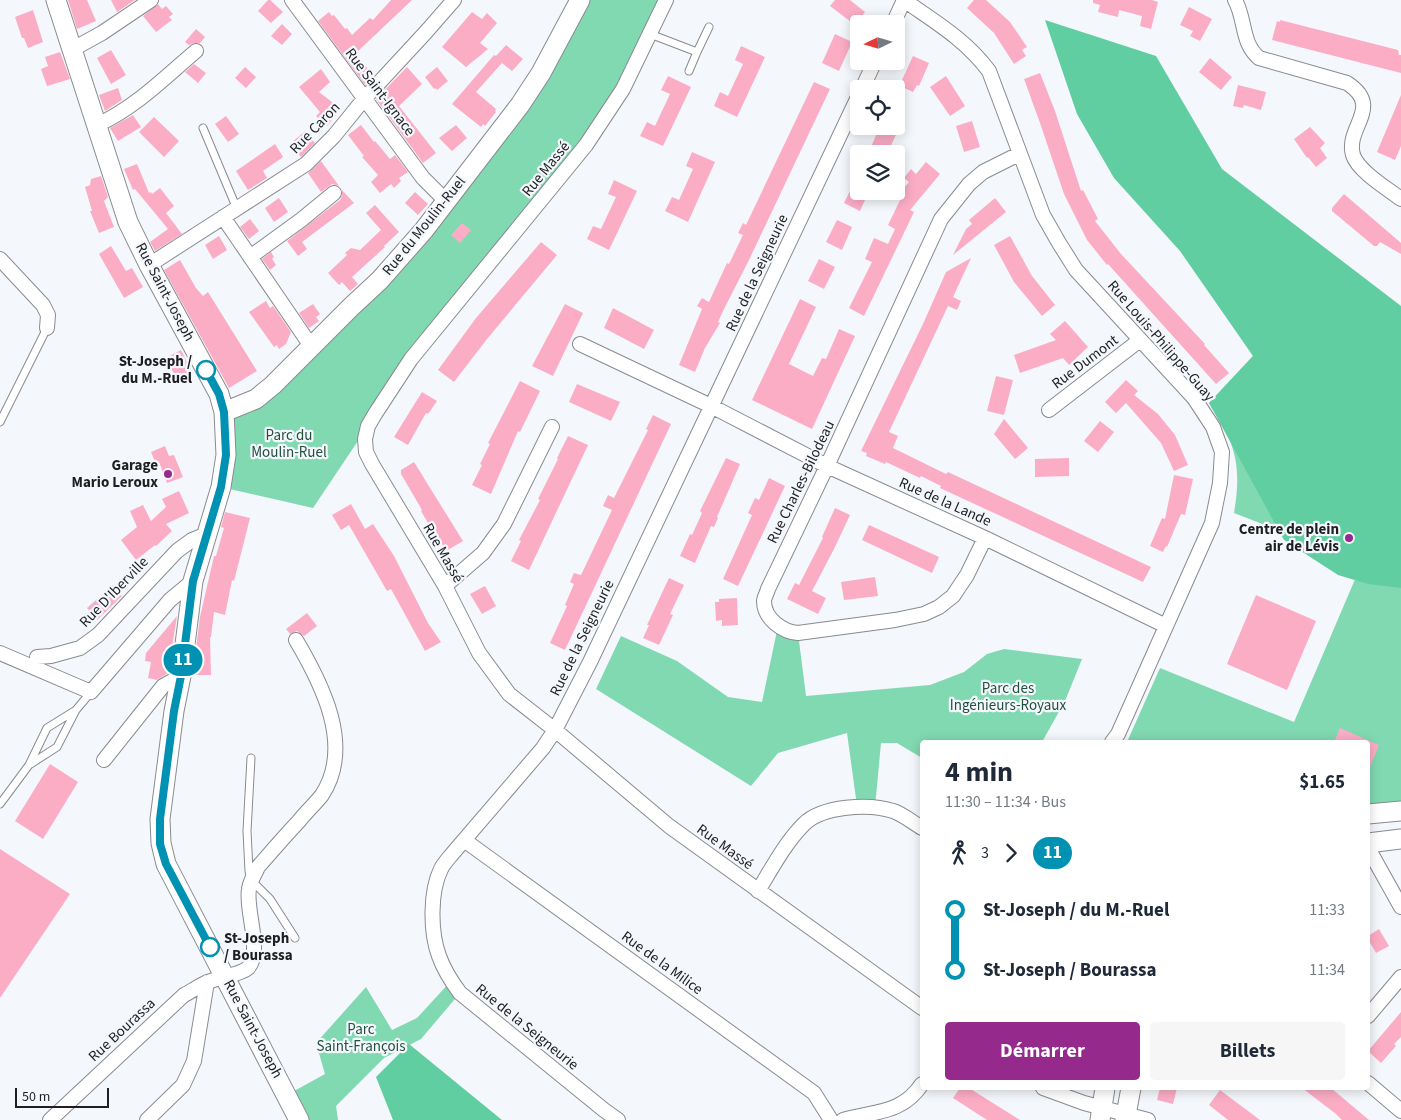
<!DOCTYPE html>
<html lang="fr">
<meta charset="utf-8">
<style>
body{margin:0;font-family:"Source Sans 3",sans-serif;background:#f6f6f7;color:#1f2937;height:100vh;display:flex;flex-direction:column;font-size:19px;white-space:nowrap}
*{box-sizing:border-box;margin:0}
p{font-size:16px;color:#747a83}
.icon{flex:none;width:28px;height:28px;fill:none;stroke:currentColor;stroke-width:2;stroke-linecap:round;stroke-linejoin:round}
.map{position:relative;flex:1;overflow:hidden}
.sheet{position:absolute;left:920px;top:740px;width:450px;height:350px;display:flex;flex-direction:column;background:#fff;border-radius:5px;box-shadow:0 2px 12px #0003}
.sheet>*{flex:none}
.badge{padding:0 10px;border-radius:16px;font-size:18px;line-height:32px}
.needle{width:32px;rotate:265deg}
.tools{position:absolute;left:850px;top:15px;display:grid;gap:10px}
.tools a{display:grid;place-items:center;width:55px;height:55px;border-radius:5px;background:#fff;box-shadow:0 2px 12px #0003;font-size:25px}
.scale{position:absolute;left:15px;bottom:12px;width:94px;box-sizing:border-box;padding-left:5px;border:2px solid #1e1f20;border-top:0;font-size:14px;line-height:18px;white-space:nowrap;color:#1e1f20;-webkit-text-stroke:4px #f4f7fb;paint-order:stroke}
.map>.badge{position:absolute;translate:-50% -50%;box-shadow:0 0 0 2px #fff}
.legs{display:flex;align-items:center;gap:8px;height:55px;padding:0 25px;font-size:16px}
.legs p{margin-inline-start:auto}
.head{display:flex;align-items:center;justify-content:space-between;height:85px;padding:0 25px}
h1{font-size:28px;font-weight:700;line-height:38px}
.button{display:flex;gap:10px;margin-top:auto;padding:10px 25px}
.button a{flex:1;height:58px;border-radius:5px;background:#962a8c;color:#fff;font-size:20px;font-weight:700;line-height:58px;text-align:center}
.button a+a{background:#f6f6f7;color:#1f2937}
ul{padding:0 25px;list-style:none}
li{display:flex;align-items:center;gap:18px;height:60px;font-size:19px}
li i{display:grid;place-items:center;width:8px;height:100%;margin:0 6px;background:currentColor}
li i::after{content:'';width:12px;height:12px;margin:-6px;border:4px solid;border-radius:50%;background:#fff}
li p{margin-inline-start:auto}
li:first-child i{background:linear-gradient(#0000 50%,currentColor 0)}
li:last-child i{background:linear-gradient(currentColor 50%,#0000 0)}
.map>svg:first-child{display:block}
.green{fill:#80d9b1}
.forest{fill:#60cea1}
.building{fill:#fcadc6}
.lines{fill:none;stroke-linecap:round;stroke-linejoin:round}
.lane-casing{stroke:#888b8f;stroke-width:9}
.street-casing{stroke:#888b8f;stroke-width:16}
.secondary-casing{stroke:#888b8f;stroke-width:21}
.lane{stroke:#fff;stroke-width:7}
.street{stroke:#fff;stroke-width:14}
.secondary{stroke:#fff;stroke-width:19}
.line-1-casing{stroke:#fff;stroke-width:11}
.line-1{stroke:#0091b3;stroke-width:8}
.stop-1-dot{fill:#fff;stroke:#0091b3;stroke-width:2.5}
.poi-dot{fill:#962a8c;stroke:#f4f7fb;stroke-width:2}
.labels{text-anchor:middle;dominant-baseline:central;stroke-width:4.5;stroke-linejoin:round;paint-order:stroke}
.street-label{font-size:15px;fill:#1e1f20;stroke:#f4f7fb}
.stop-label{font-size:15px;font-weight:bold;fill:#1e1f20;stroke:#f4f7fb;text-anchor:end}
.park-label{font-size:15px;fill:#22503d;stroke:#f4f7fb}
.poi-label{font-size:15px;font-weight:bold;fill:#1e1f20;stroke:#f4f7fb;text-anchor:end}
</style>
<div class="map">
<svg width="1401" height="1120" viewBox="0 0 1401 1120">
<rect width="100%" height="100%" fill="#f4f7fb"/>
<path class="green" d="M580,0H666L623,89L368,426L313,508L221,487L224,412L241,406L424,230Z
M1401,307V803L1368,807V742H1127L1160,668L1294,722L1362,563L1234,513C1242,466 1236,443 1209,403L1253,356Z
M778,626L798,633L806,696L930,685L964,672L987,654L1004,649L1082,659L1065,701L1042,742H922V758L897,743H881L875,807L857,806L847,733L778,753L751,786L596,689L621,636L677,661L728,697L762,702Z
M451,981L460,993L421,1039L384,1058L336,1106L338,1120H299L287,1095L325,1074L316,1043L366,987L392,1030L417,1018Z"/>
<path class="forest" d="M1045,20L1156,56L1222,169L1401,306V588L1368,584L1338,575L1284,540L1209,403L1253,356L1180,251L1114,178L1077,114Z
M409,1044L502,1120H393L376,1077Z"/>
<path class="building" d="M68,0H87L96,21L77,29Z
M111,0H135L117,12Z
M268,0H270L283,12L271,23L258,11Z
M391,0H412L356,53L373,76L365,85L318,21L329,12L332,16L334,15L345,29L347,28L352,35L370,18L373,20Z
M835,0H850L865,12L855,25L830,6Z
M974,0H986L1010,22L1027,47L1022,50L1026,56L1014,64L994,33L967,8Z
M1093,0H1152L1158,2L1151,29L1140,26L1142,16L1119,10L1118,17L1098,12L1100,5L1093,3Z
M158,4L162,9L166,6L173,14L169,17L172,20L156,32L143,16Z
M1189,7L1212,19L1200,41L1190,36L1193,31L1180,25Z
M33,10L43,42L28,48L24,38H22L15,17Z
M472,12L482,19L487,13L497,23L480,43L488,49L466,67L442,47Z
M1280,20L1398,50L1399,55H1401V73L1272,40L1277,21L1280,22Z
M282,24L292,34L282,45L271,36Z
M196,29L205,37L200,43H194L189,45L185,42Z
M835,34L852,42L839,71L822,63Z
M506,45L523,59L512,71L502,63L476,92L496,109L495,111L496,112L485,126L483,124L481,127L452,104L494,55L496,56Z
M741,46L765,57L737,117L714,106L720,92L728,96L743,64L735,60Z
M111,50L126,75L111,84L97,58Z
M60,52L70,79L47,86L41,69L48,66L45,57Z
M913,56L929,63L919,86L917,85L913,92L902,87L904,81L902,80Z
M1210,58L1232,77L1221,90L1199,72Z
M194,64L206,73L198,83L185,72Z
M245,67L256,77L246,88L235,78Z
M407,67L422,84L399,106L436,153L423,163L376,99Z
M437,67L448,81L437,90L435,88L434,89L425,77Z
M321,69L330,82L319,92L341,109L327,126L316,116L320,112L299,87Z
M1040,73L1055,111L1081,191L1083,190L1098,219L1095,221L1121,254L1205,344L1204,345L1229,373L1216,384L1108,264L1107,265L1087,240L1064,194L1040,123L1024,79Z
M668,76L691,87L663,146L640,136L647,122L655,126L670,94L661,90Z
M946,76L965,106L950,116L930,87Z
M814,82L830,89L748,262L724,309L718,322L720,323L705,348L695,372L679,365L702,309L697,306L702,298L709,302L727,263L729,264L743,235L738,233L743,223L746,225Z
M1238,85L1266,92L1261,110L1244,105L1243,108L1233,106Z
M118,88L122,100L105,111L99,95Z
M1401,95V146L1395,160L1377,152Z
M133,115L141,127L118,141L110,128Z
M226,116L239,134L228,142L215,124Z
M154,117L179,141L164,157L139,132Z
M972,121L980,147L964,152L956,126Z
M361,125L374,142L375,141L390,159L395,155L408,172L399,178L401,181L394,188L391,184L380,193L371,182L378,175L362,157L364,156L348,135Z
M456,125L467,138L452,151L439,138Z
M880,126H900L887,154H868Z
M1310,127L1325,143L1320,148L1327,158L1316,167L1308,157L1307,158L1294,139Z
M305,131L315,143L301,157L290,144Z
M275,144L283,157L263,171L267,178L248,190L236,171Z
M692,152L715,162L688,222L665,211L672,197L679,200L693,169L686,166Z
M321,161L339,186L332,184L321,192L308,173Z
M926,162L940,174L910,210L914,212L864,316L849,308L872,262L865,259L874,238L888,244L895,229L888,225L904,192L902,190L909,182L904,178L911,169L916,174Z
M137,164L149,193L151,192L152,194L160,188L174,206L166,213L182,234L155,251L150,242L168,229L135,189L133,190L124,169Z
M859,173V191H869L860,211L844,203Z
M101,176L108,197L104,201L114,227L99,233L90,211H92L85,187L90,185L91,179Z
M614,180L637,191L609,250L587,239L593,226L601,229L616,197L608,194Z
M342,190L354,203L302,242L307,249L298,256L287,241L340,200L342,196Z
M415,192L428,204L418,215L405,203Z
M1344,194L1401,243V254L1380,242L1377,246H1374L1332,211V208Z
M279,198L288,212L274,222L265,208Z
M995,198L1006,212L953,255L966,229L972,224L969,220Z
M375,205L399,232L384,246L385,247L352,277L358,284L350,291L342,282L339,285L328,273L347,255L345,253L351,248L360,250L381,230L366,213Z
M250,219L259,231L249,239L240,227Z
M837,220L852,227L842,250L826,242Z
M462,223L471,230L460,243L451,235Z
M219,236L227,250L213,259L205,245Z
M1010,236L1032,276L1055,305L1042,316L1014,282L994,245Z
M541,242L557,255L487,339L454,382L438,370L476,318Z
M111,246L126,271L132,268L143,287L124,298L99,254Z
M271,252L274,257L272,259L276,265L270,270L262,259Z
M971,258L953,297L961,301L957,310L948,306L889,432L898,436L893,448L946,474L948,472L1151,567L1143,582L940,488L941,486L921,476L920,478L886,462L885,464L866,456L867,453L861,451L923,324L946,272Z
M819,259L835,267L824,289L808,281Z
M180,260L196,288L203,296L208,292L257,371L229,388L164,270Z
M800,299L816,307L789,364L813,376L822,358L826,359L839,329L855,336L812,429L752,400Z
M266,301L270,308L273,306L291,332L286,344L279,349L277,345L274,347L249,312Z
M313,304L320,314L316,317L319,321L309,328L299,313Z
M565,304L583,313L553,376L532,366Z
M613,308L654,330L644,349L604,328Z
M1065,321L1088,347L1069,365L1063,358L1020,373L1014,355L1056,340L1050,334Z
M181,350L192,372L177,380L166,358Z
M996,376L1013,380L1004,415L987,411Z
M1126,380L1138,391L1134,395L1158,414L1175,435L1188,465L1174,471L1161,443L1126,403L1116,413L1105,402Z
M520,381L540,391L520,432L518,431L491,494L472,485L482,465L480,464L490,444L488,443Z
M577,384L620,402L611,421L569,402Z
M422,392L437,401L428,414L426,413L408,445L394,437Z
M653,415L671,424L565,650L550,643L567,606L565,605L574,584L570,582L574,573L581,575L612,510L603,506L608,495L614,498L648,430L646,429Z
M1004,419L1028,448L1015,459L994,434Z
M1100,421L1114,432L1098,452L1084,441Z
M568,436L588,445L529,570L511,561L521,541L519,540L540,500L538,499L558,459L557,458Z
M165,446L169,456L174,455L183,477L167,483L159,462L156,464L151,452Z
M726,458L740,464L717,517L718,518L714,527L711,526L695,563L680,556L690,534L692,535L702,513L700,511Z
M1069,458V476L1035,477V459Z
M414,462L463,541L446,551L430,522L428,523L421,511L422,510L401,474V470Z
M1174,475L1193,479L1185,515L1181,514L1167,547L1166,546L1163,552L1150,546L1162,518L1165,519Z
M769,478L785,486L738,586L723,579L752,515L748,513L755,498L759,500Z
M179,491L189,513L166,524L172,531L156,546L155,545L136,560L121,540L137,527L130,511L143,505L151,521L166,507L162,499Z
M351,504L365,529L373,524L394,556L428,623L441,642L425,651L391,589L387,591L349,525L341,530L332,515Z
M835,508L850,515L834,549L812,591L826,598L818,614L787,599L795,583L799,585L823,538L822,537Z
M225,512L250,518L234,581L232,580L225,615L214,612L211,637H210L211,675H194V664L200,617L214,556H216L224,528L221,527Z
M869,525L939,557L932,573L862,540Z
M875,577L878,596L844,600L841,582Z
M669,578L684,585L670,614L673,615L659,645L643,638L649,625H647Z
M113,585L122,596L97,620L87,608Z
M485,586L496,606L482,614L470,594Z
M1256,595L1316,621L1287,690L1227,664Z
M737,598L738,625L722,626V620L716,621L715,602H719V599Z
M307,613L317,626L304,636L297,631L290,634L286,629Z
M177,616L168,673L157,680L148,678L151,662L145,661L146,653Z
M1340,728L1379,745L1368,772V742H1334Z
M50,764L78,782L43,839L15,821Z
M0,849L70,894L0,998Z
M1379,929L1389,946L1376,953L1368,939V936Z
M1401,1012V1037L1394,1044L1396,1046L1381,1063L1368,1051Z
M960,1088H969L1020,1120H987L953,1098Z
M1160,1088H1177L1173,1104L1157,1100Z
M1302,1088H1331L1369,1120H1342L1336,1114Z
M1220,1090L1260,1120H1228L1209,1105Z"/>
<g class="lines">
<g class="lane-casing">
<path id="lane" d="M650,34L697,52L689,71
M697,52L709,27
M203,128L237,209
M0,422L47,328
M76,710L47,728L29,765L57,747L76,710L91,692
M251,758L247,831L249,871L251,880L270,899L295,938
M0,804L29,765"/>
</g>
<g class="street-casing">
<path id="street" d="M292,0L423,178L446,201
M666,0L623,89L586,145L411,359L375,414L368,426L365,439L366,452L372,464L445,586L479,653L509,694L555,730L669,826L922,1008
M904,0C935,22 965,39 989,71L1043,215L1059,243L1076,270L1194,398L1213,427L1222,452L1220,483L1212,523L1118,734L1112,742
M1235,0C1246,20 1241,43 1259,58L1347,83C1384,107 1345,127 1353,155C1358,171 1388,189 1401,199
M893,24L904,0
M73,49L102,33L151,0
M862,89L875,61
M97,125C136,107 164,78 196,51
M223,217L311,346
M250,257L301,220L334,193
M0,259L43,305L48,315L47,328
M149,265L306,164L334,136L364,99L426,32L454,0
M580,344L711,406L827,466L985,538L1166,626
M1049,410L1140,340
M985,538L967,575L953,596L939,607L924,614L895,620L798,633C783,632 764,619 764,601C764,598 767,593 768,589L827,466L941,219L969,184L983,172L1019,154
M445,586L483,553L504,524L552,427
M0,653L91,692L170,600L193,581
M37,657L51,656L80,648L98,635L177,551L192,540L207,534
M104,760L163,686L181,676
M464,840L814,1093L831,1120
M1368,848L1401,907
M758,891C772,868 785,843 804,824C822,806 869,803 893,811C903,814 913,823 922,828
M1368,1016L1401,977
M1368,1083L1401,1111
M1043,1088L1084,1103L1148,1120
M50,1120L184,995C192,991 200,985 208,982C219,977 240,975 248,968C263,951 245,910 249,889C250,881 255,874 258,867C271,852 285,836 299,821C306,812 315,804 322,795C354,746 322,684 296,640
M147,1120L183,1085L194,1061L207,982
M618,1120L604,1110L460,993C451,981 444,970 439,956C430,932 430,891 441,869C444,863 449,858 453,853L543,748L555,730L590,662L859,95
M843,1120C875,1111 902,1114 922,1084"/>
</g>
<g class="secondary-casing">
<path id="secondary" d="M56,0L128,222L149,265L219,394L224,412L226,455L221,487L193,581L181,676L174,711L160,819L161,843L166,864L299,1120
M224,412L256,399L273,385L352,306L380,280L424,230L520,105L541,73L580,0
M1368,814L1401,811
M1368,843L1401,839
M1100,1120L1105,1088
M1125,1120L1131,1088"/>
</g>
<use href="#lane" class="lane"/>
<use href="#street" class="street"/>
<use href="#secondary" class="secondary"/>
</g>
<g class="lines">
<g class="line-1-casing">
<path id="line-1" d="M206,370L219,394L224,412L226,455L221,487L193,581L181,676L174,711L160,819V844L166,864L210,947"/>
</g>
<use href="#line-1" class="line-1"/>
</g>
<g class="stop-1-dot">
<circle cx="206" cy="370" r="9"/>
<circle cx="210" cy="947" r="9"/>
</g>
<g class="poi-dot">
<circle cx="168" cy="474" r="5"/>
<circle cx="1349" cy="538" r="5"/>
</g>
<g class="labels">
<g class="street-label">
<text transform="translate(380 92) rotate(53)">Rue Saint-Ignace</text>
<text transform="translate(315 128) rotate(-46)">Rue Caron</text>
<text transform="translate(546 169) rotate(-51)">Rue Massé</text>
<text transform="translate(424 226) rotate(-51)">Rue du Moulin-Ruel</text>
<text transform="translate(757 273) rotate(-65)">Rue de la Seigneurie</text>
<text transform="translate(165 292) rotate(62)">Rue Saint-Joseph</text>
<text transform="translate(1161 341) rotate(49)">Rue Louis-Philippe-Guay</text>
<text transform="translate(1085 362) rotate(-37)">Rue Dumont</text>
<text transform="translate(801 482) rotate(-64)">Rue Charles-Bilodeau</text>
<text transform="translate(945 502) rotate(24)">Rue de la Lande</text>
<text transform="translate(443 553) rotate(60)">Rue Massé</text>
<text transform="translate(114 592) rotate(-46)">Rue D'Iberville</text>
<text transform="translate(582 638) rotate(-64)">Rue de la Seigneurie</text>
<text transform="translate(725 847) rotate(36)">Rue Massé</text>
<text transform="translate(662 963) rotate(36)">Rue de la Milice</text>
<text transform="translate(527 1027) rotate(39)">Rue de la Seigneurie</text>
<text transform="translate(253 1029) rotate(62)">Rue Saint-Joseph</text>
<text transform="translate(122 1030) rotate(-43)">Rue Bourassa</text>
</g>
<g class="stop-label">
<text x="192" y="361">St-Joseph /<tspan x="192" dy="17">du M.-Ruel</tspan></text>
<text x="224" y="938" text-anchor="start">St-Joseph<tspan x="224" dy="17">/ Bourassa</tspan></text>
</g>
<g class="park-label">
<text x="289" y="435">Parc du<tspan x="289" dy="17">Moulin-Ruel</tspan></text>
<text x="1008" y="688">Parc des<tspan x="1008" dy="17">Ingénieurs-Royaux</tspan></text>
<text x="361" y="1029">Parc<tspan x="361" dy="17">Saint-François</tspan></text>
</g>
<g class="poi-label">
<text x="158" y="465">Garage<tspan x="158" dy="17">Mario Leroux</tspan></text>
<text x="1339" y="529">Centre de plein<tspan x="1339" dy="17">air de Lévis</tspan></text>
</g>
</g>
</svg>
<div class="tools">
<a><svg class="needle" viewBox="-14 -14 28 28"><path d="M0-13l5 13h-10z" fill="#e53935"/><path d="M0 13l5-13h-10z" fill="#747a83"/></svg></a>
<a><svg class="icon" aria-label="locate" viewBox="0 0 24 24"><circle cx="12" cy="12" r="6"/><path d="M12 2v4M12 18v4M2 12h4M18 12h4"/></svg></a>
<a><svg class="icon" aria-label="layers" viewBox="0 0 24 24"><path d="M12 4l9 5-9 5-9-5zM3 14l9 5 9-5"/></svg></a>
</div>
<div class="scale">50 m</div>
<b class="badge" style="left:183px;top:660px;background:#0091b3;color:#fff">11</b>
<section class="sheet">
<div class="head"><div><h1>4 min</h1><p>11:30 – 11:34 · Bus</p></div><b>$1.65</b></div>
<div class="legs"><svg class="icon" aria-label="walk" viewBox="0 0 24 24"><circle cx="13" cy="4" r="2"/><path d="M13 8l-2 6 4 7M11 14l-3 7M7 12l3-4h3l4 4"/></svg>3<svg class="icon" aria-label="forward" viewBox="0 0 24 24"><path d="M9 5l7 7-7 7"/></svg><b class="badge" style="background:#0091b3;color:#fff">11</b></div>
<ul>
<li><i style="color:#0091b3"></i><b>St-Joseph / du M.-Ruel</b><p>11:33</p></li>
<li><i style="color:#0091b3"></i><b>St-Joseph / Bourassa</b><p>11:34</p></li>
</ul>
<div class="button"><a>Démarrer</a><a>Billets</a></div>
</section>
</div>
